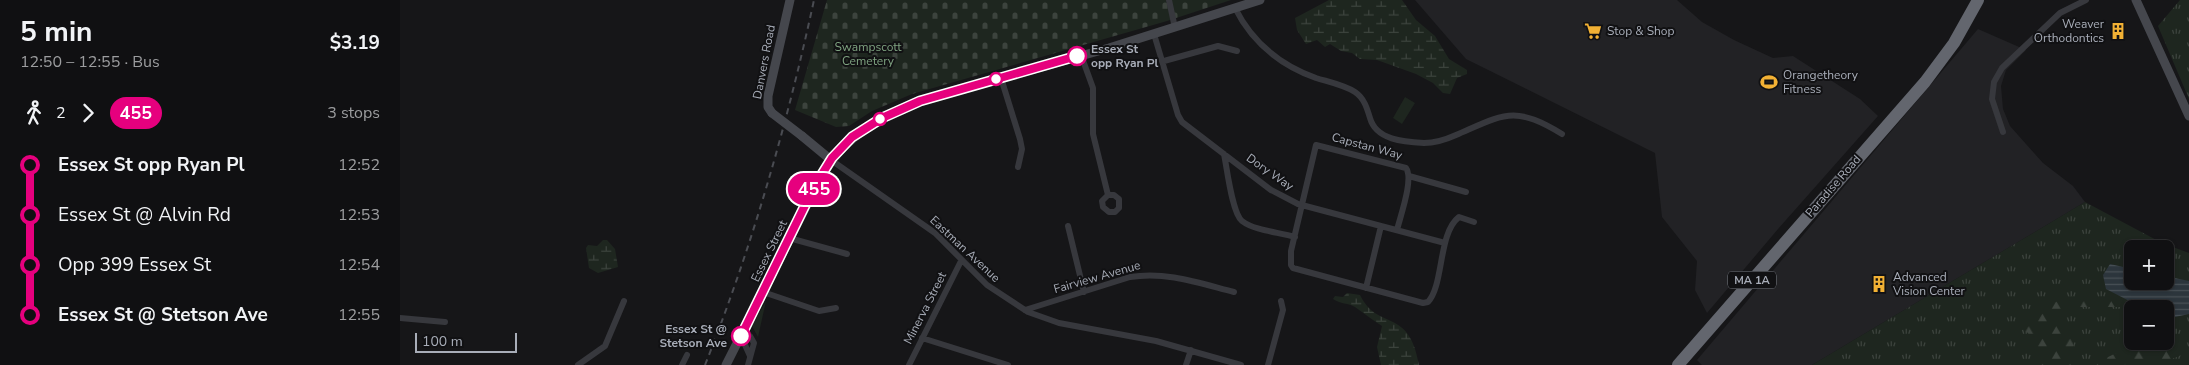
<!DOCTYPE html>
<meta charset="utf-8">
<style>
body{margin:0;font-family:"Nunito Sans",sans-serif;background:#19191b;color:#f1f3f6;height:100vh;display:flex;flex-direction:column;font-size:19px;white-space:nowrap}
*{box-sizing:border-box;margin:0}
p{font-size:16px;color:#9c9d9f}
.icon{flex:none;width:28px;height:28px;fill:none;stroke:currentColor;stroke-width:2;stroke-linecap:round;stroke-linejoin:round}
.map{position:relative;flex:1;overflow:hidden}
.panel{display:flex;flex-direction:column;background:#101012;width:400px}
.panel>*{flex:none}
.badge{padding:0 10px;border-radius:16px;font-size:18px;line-height:32px}
.buttons{position:absolute;left:1724px;top:240px;display:grid;gap:10px}
.buttons a{display:grid;place-items:center;width:50px;height:50px;border-radius:8px;background:#101012;box-shadow:0 1px 4px #0004,0 0 0 1px #303032;font-size:25px}
.scale{position:absolute;left:15px;bottom:12px;width:102px;box-sizing:border-box;padding-left:5px;border:2px solid #a8adb8;border-top:0;font-size:14px;line-height:18px;white-space:nowrap;color:#a8adb8;-webkit-text-stroke:4px #111113;paint-order:stroke}
.map>.badge{position:absolute;translate:-50% -50%;box-shadow:0 0 0 2px #fff}
.legs{display:flex;align-items:center;gap:8px;height:55px;padding:0 20px;font-size:16px}
.legs p{margin-inline-start:auto}
.head{display:flex;align-items:center;justify-content:space-between;height:85px;padding:0 20px}
h1{font-size:28px;font-weight:700;line-height:38px}
ul{padding:0 20px;list-style:none}
li{display:flex;align-items:center;gap:18px;height:50px;font-size:19px}
li i{display:grid;place-items:center;width:8px;height:100%;margin:0 6px;background:currentColor}
li i::after{content:'';width:12px;height:12px;margin:-6px;border:4px solid;border-radius:50%;background:#101012}
li p{margin-inline-start:auto}
li:first-child i{background:linear-gradient(#0000 50%,currentColor 0)}
li:last-child i{background:linear-gradient(currentColor 50%,#0000 0)}
main{display:flex;flex:1;min-height:0}
.map>svg:first-child{display:block}
.built{fill:#222225}
.grass{fill:url(#grass-tufts);fill-rule:evenodd}
.forest{fill:url(#forest-firs)}
.wetland{fill:url(#wetland-marsh)}
.cemetery{fill:url(#cemetery-stones)}
.park{fill:#1e261f}
.water{fill:url(#water-rules)}
.lines{fill:none;stroke-linecap:round;stroke-linejoin:round}
.street{stroke:#37383d;stroke-width:6}
.secondary{stroke:#45474d;stroke-width:9}
.highway{stroke:#63666e;stroke-width:12}
.rail{stroke:#4a4c52;stroke-width:2;stroke-dasharray:6 5;stroke-linecap:butt}
.secondary-bridge{stroke:#45474d;stroke-width:9}
.line-1-casing{stroke:#fff;stroke-width:11}
.line-1{stroke:#e6007e;stroke-width:8}
.stop-1-dot{fill:#fff;stroke:#e6007e;stroke-width:2.5}
.labels{text-anchor:middle;dominant-baseline:central;stroke-width:4;stroke-linejoin:round;paint-order:stroke}
.shield{fill:#111113;stroke:#7b7e86;stroke-width:1}
.shield-label{font-size:11px;font-weight:bold;fill:#a8adb8}
.poi-label{font-size:12px;fill:#a8adb8;stroke:#111113;text-anchor:start}
.park-label{font-size:12px;fill:#7fa381;stroke:#111113}
.stop-label{font-size:12px;font-weight:bold;fill:#a8adb8;stroke:#111113;text-anchor:start}
.street-label{font-size:12px;fill:#a8adb8;stroke:#111113}
</style>
<main>
<section class="panel">
<div class="head"><div><h1>5 min</h1><p>12:50 – 12:55 · Bus</p></div><b>$3.19</b></div>
<div class="legs"><svg class="icon" aria-label="walk" viewBox="0 0 24 24"><circle cx="13" cy="4" r="2"/><path d="M13 8l-2 6 4 7M11 14l-3 7M7 12l3-4h3l4 4"/></svg>2<svg class="icon" aria-label="forward" viewBox="0 0 24 24"><path d="M9 5l7 7-7 7"/></svg><b class="badge" style="background:#e6007e;color:#fff">455</b><p>3 stops</p></div>
<ul>
<li><i style="color:#e6007e"></i><b>Essex St opp Ryan Pl</b><p>12:52</p></li>
<li><i style="color:#e6007e"></i><span>Essex St @ Alvin Rd</span><p>12:53</p></li>
<li><i style="color:#e6007e"></i><span>Opp 399 Essex St</span><p>12:54</p></li>
<li><i style="color:#e6007e"></i><b>Essex St @ Stetson Ave</b><p>12:55</p></li>
</ul>
</section>
<div class="map">
<svg width="1789" height="365" viewBox="0 0 1789 365">
<defs>
<pattern id="grass-tufts" width="24" height="20" patternUnits="userSpaceOnUse" patternTransform="scale(1.25)"><rect width="24" height="20" fill="#1e261f"/><path d="M3 7l-1-3M5 7V3M7 7l1-3M15 17l-1-3M17 17v-4M19 17l1-3" fill="none" stroke="#3c433d"/></pattern>
<pattern id="forest-firs" width="22" height="20" patternUnits="userSpaceOnUse" patternTransform="scale(1.25)"><rect width="22" height="20" fill="#1e261f"/><path d="M5 1l3.5 6h-7zM16 11l3.5 6h-7z" fill="#3c433d"/></pattern>
<pattern id="wetland-marsh" width="20" height="14" patternUnits="userSpaceOnUse" patternTransform="scale(1.25)"><rect width="20" height="14" fill="#1e261f"/><path d="M1 5h8M5 5V1M11 12h8M15 12V8" fill="none" stroke="#3c433d"/></pattern>
<pattern id="cemetery-stones" width="16" height="16" patternUnits="userSpaceOnUse" patternTransform="scale(1.25)"><rect width="16" height="16" fill="#1e261f"/><path d="M2 7V4a2 2 0 0 1 4 0v3zM10 15v-3a2 2 0 0 1 4 0v3z" fill="#3c433d"/></pattern>
<pattern id="water-rules" width="6" height="5" patternUnits="userSpaceOnUse" patternTransform="scale(1.25)"><rect width="6" height="5" fill="#2c353c"/><path d="M0 2.5h6" fill="none" stroke="#485056"/></pattern>
</defs>
<rect width="100%" height="100%" fill="#161618"/>
<path class="built" d="M1015,0H1277L1302,22L1334,40L1373,58L1393,56L1460,99L1478,116L1378,229L1307,313L1295,290L1297,261L1262,217L1255,153L1066,59Z
M1578,29L1626,50L1606,70L1601,86L1603,109L1610,126L1643,163L1673,186L1685,202L1412,365H1302L1297,360Z"/>
<path class="grass" d="M1780,0H1789V99L1758,26Z
M1685,202L1762,243L1789,253V365H1412ZM1732,249H1765V281H1732ZM1732,309H1765V341H1732Z"/>
<path class="forest" d="M1711,295L1737,307H1677L1667,310L1661,320L1663,326L1674,339L1671,360L1677,365H1641L1636,340L1621,327L1631,313L1642,305L1653,303L1671,296L1688,301H1703Z
M1738,343L1780,352L1781,355C1766,365 1702,365 1679,365L1708,357Z"/>
<path class="wetland" d="M929,0H1002L1016,20L1035,36L1049,59L1067,70V74L1057,78L1050,94L1043,93L1033,83L1016,74L977,60L960,59L952,53L941,51L930,44L925,47L917,40L906,44L897,30L895,18Z
M203,240H207L215,249L218,267L198,273L189,268L186,248L188,245L197,246Z
M947,293L960,295C978,332 1009,306 1019,365H981L977,347L982,326C972,320 964,313 955,307C949,303 940,304 933,299L935,296L943,297Z"/>
<path class="cemetery" d="M427,0H831L767,21L512,94L472,111L449,126L436,127L395,110Z"/>
<path class="park" d="M1005,97L1015,103L1002,124L993,118Z
M366,301L358,337L352,326Z"/>
<path class="water" d="M1710,264L1732,269V281H1765V276L1789,281V314L1775,317L1765,315V309H1745L1706,289L1703,275Z"/>
<g class="lines">
<path class="street" d="M769,0L775,28
M835,8C852,42 880,65 916,78C929,82 944,85 955,92C964,98 967,108 970,118C976,140 1004,142 1024,143C1036,143 1045,140 1056,135C1105,114 1114,105 1162,134
M754,34L778,115L782,122L871,190L898,204L1045,243
M681,55L693,88V134L708,195L702,201L703,207L709,212H715L719,208V199L714,195H708
M764,61L818,46L837,51
M601,78L620,139L622,149L618,167
M1603,132L1592,99L1594,82L1602,68L1660,13L1686,0
M824,154C827,168 832,213 842,221C855,231 879,232 895,237
M431,160L535,233L587,285L628,312L659,323L756,341L841,365
M1009,176L1066,192
M668,226L684,292
M997,230C1000,217 1014,179 1006,168L916,145L891,251V265L893,268L1023,303L1028,302C1044,285 1038,233 1059,217L1074,222
M389,238L447,254
M966,288L981,226
M363,292L419,311L436,308
M625,310L730,277C766,271 799,283 834,292
M0,318L45,322
M522,338L608,365
M178,365L205,346L224,301
M282,365L287,355
M348,365L354,343L350,336H341L350,356
M509,365L561,261
M786,365L791,350
M868,365L883,310L881,301"/>
<path class="secondary" d="M1736,0L1789,116
M372,113L368,107V96L390,0
M402,136L431,160
M326,365L425,169C449,135 481,116 520,101L709,48L860,0"/>
<path class="highway" d="M1278,365L1525,82L1554,43L1578,0"/>
<path class="rail" d="M305,365C352,247 387,125 414,0"/>
<path class="secondary-bridge" d="M372,113L402,136"/>
</g>
<g class="lines">
<g class="line-1-casing">
<path id="line-1" d="M341,336L414,187L432,158L452,137L482,118L520,101L677,56"/>
</g>
<use href="#line-1" class="line-1"/>
</g>
<defs>
<g id="supermarket-bare" transform="scale(1.35)"><path d="M-6-5.5h2.5l.6 2H6L4.5 2H-2.5L-4.4-4H-6ZM-1.5 3.2a1.3 1.3 0 1 0 .1 0ZM3 3.2a1.3 1.3 0 1 0 .1 0Z" fill="#f2b134" stroke="#111113" stroke-width="2.5" paint-order="stroke"/></g>
<g id="building-bare" transform="scale(1.35)"><path d="M-4-6H4V6H1V3H-1V6H-4ZM-2.5-4.3h1.7v1.8h-1.7ZM.8-4.3h1.7v1.8H.8ZM-2.5-1h1.7V.8h-1.7ZM.8-1h1.7V.8H.8Z" fill="#f2b134" stroke="#111113" stroke-width="2.5" paint-order="stroke"/></g>
<g id="stadium-bare" transform="scale(1.35)"><path d="M0-5a6.5 5 0 1 0 0 10a6.5 5 0 1 0 0-10ZM-3.5-1.8h7v3.6h-7Z" fill="#f2b134" stroke="#111113" stroke-width="2.5" paint-order="stroke"/></g>
</defs>
<g fill-rule="evenodd">
<use href="#supermarket-bare" x="1193" y="31"/>
<use href="#building-bare" x="1718" y="31"/>
<use href="#stadium-bare" x="1369" y="82"/>
<use href="#building-bare" x="1479" y="284"/>
</g>
<g class="stop-1-dot">
<circle cx="677" cy="56" r="9"/>
<circle cx="596" cy="79" r="6"/>
<circle cx="480" cy="119" r="6"/>
<circle cx="341" cy="336" r="9"/>
</g>
<g class="labels">
<rect class="shield" x="1328" y="271.5" width="48" height="17" rx="4"/>
<g class="shield-label">
<text x="1352" y="280">MA 1A</text>
</g>
<g class="poi-label">
<text x="1704" y="24" text-anchor="end">Weaver<tspan x="1704" dy="14">Orthodontics</tspan></text>
<text x="1207" y="31">Stop &amp; Shop</text>
<text x="1383" y="75">Orangetheory<tspan x="1383" dy="14">Fitness</tspan></text>
<text x="1493" y="277">Advanced<tspan x="1493" dy="14">Vision Center</tspan></text>
</g>
<g class="park-label">
<text x="468" y="47">Swampscott<tspan x="468" dy="14">Cemetery</tspan></text>
</g>
<g class="stop-label">
<text x="691" y="49">Essex St<tspan x="691" dy="14">opp Ryan Pl</tspan></text>
<text x="327" y="329" text-anchor="end">Essex St @<tspan x="327" dy="14">Stetson Ave</tspan></text>
</g>
<g class="street-label">
<text transform="translate(364 62) rotate(-79)">Danvers Road</text>
<text transform="translate(967 146) rotate(15)">Capstan Way</text>
<text transform="translate(870 172) rotate(35)">Dory Way</text>
<text transform="translate(1433 186) rotate(-49)">Paradise Road</text>
<text transform="translate(565 249) rotate(43)">Eastman Avenue</text>
<text transform="translate(369 251) rotate(-64)">Essex Street</text>
<text transform="translate(697 277) rotate(-16)">Fairview Avenue</text>
<text transform="translate(525 308) rotate(-63)">Minerva Street</text>
</g>
</g>
</svg>
<div class="buttons">
<a>+</a>
<a>−</a>
</div>
<div class="scale">100 m</div>
<b class="badge" style="left:414px;top:189px;background:#e6007e;color:#fff">455</b>
</div>
</main>
